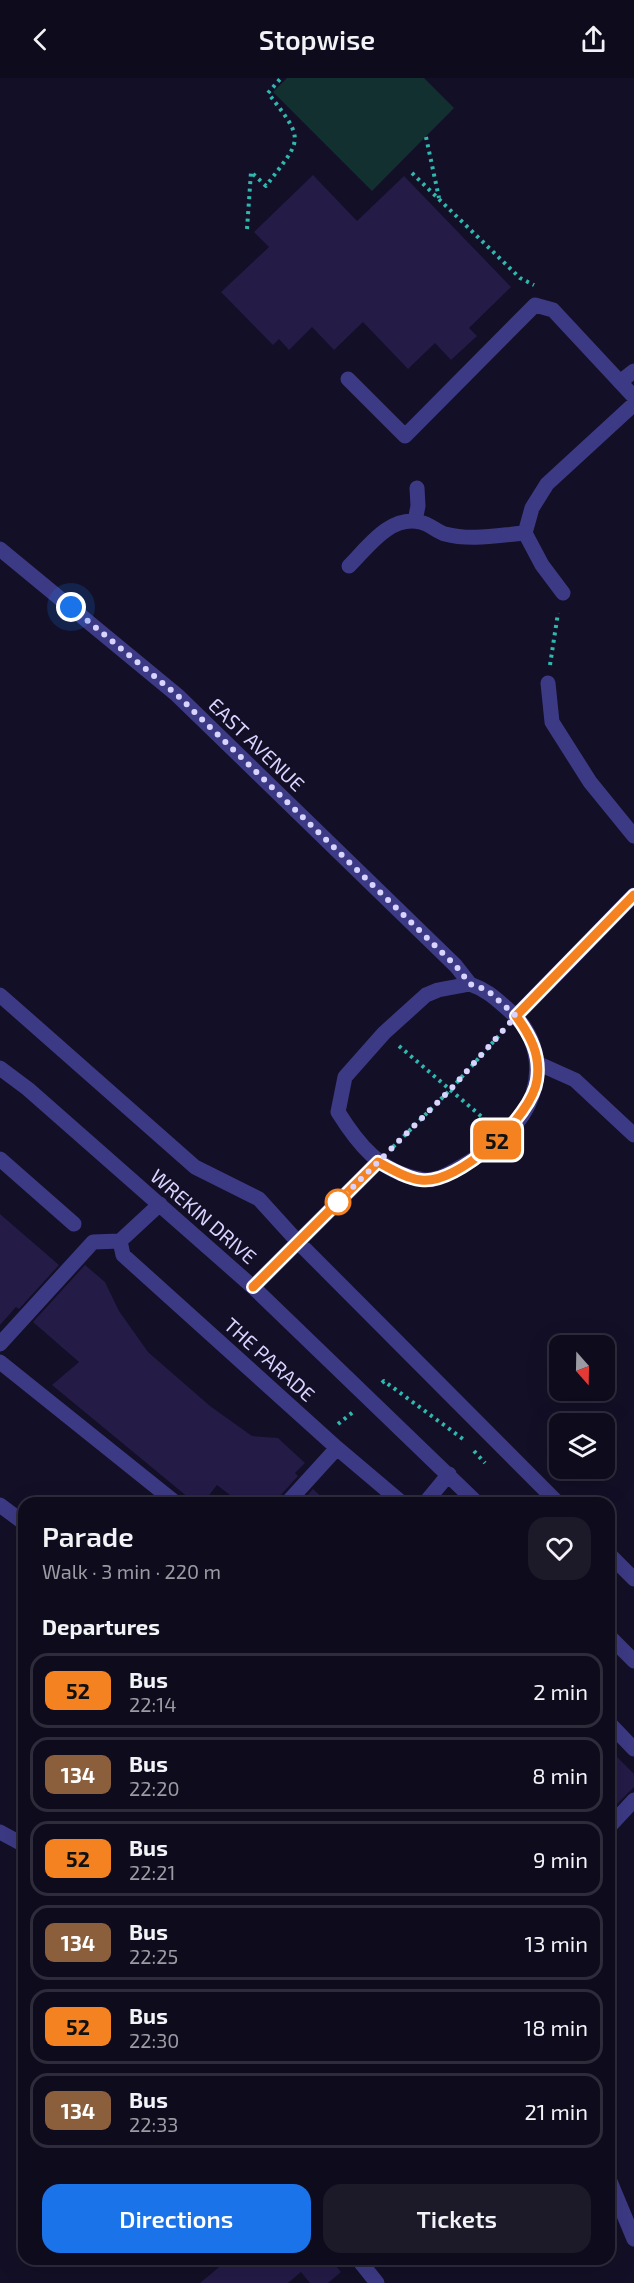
<!DOCTYPE html>
<meta charset="utf-8">
<style>
body{margin:0;font-family:"Exo 2",sans-serif;background:#1c1929;color:#f1f3f6;height:100vh;display:flex;flex-direction:column;font-size:22px;white-space:nowrap}
*{box-sizing:border-box;margin:0}
p{font-size:20px;color:#9b9ba3}
.icon{flex:none;width:33px;height:33px;fill:none;stroke:currentColor;stroke-width:2;stroke-linecap:round;stroke-linejoin:round}
.map{position:relative;flex:1;overflow:hidden}
.side{position:absolute;left:18px;top:1419px;width:597px;height:768px;display:flex;flex-direction:column;background:#0e0b1c;border-radius:18px;box-shadow:0 6px 24px #0002,0 0 0 2px #2e2b3b}
.side>*{flex:none}
.badge{padding:0 12px;border-radius:9px;font-size:21px;line-height:39px}
.needle{width:39px;rotate:160deg}
.buttons{position:absolute;left:549px;top:1257px;display:grid;gap:12px}
.buttons a{display:grid;place-items:center;width:66px;height:66px;border-radius:12px;background:#0e0b1c;box-shadow:0 6px 24px #0002,0 0 0 2px #2e2b3b;font-size:30px}
.you{position:absolute;width:30px;height:30px;margin:-15px;border:4px solid #fff;border-radius:50%;background:#1a73e8;box-shadow:0 0 0 9px #1a73e833}
.map>.badge{position:absolute;translate:-50% -50%;box-shadow:0 0 0 3px #fff}
h2{padding:0 24px;font-size:22px;line-height:54px}
.round{display:grid;place-items:center;flex:none;width:63px;height:63px;border-radius:18px;background:#1c1929}
.head{display:flex;align-items:center;justify-content:space-between;height:102px;padding:0 24px}
h1{font-size:28px;font-weight:600;line-height:45px}
.primary-button{display:flex;gap:12px;margin-top:auto;padding:12px 24px}
.primary-button a{flex:1;height:69px;border-radius:18px;background:#1a73e8;color:#fff;font-size:24px;font-weight:600;line-height:69px;text-align:center}
.primary-button a+a{background:#1c1929;color:#f1f3f6}
ul{padding:0;list-style:none}
li{display:flex;align-items:center;gap:18px;height:75px;margin:0 12px 9px;padding:0 12px;border:3px solid #2e2b3b;border-radius:18px}
li div{flex:1}
li b{display:block;font-size:22px}
li em{font-style:normal}
li .badge{min-width:66px;font-weight:700;text-align:center}
header{display:flex;justify-content:space-between;align-items:center;height:78px;padding:0 24px;background:#0e0b1c;font-size:27px;font-weight:600}
.map>svg:first-child{display:block}
.green{fill:#12302f}
.building{fill:#241b47}
.lines{fill:none;stroke-linecap:round;stroke-linejoin:round}
.path{stroke:#2fb8b0;stroke-width:4;stroke-dasharray:3 4.5;stroke-linecap:butt}
.minor{stroke:#3d3a85;stroke-width:15}
.line-casing{stroke:#fff;stroke-width:14}
.line{stroke:#f58220;stroke-width:9}
.walk{stroke:#d9d4ff;stroke-width:6;stroke-dasharray:0 10.8}
.stop-dot{fill:#fff;stroke:#f58220;stroke-width:3}
.labels{text-anchor:middle;dominant-baseline:central;stroke-width:4.5;stroke-linejoin:round;paint-order:stroke}
.street-label{font-size:20px;fill:#d9d4ff;stroke:#130f26}
</style>
<header><svg class="icon" aria-label="back" viewBox="0 0 24 24"><path d="M15 5l-7 7 7 7"/></svg>Stopwise<svg class="icon" aria-label="share" viewBox="0 0 24 24"><path d="M12 15V3M7 8l5-5 5 5M5 13v7h14v-7"/></svg></header>
<div class="map">
<svg width="634" height="2205" viewBox="0 0 634 2205">
<rect width="100%" height="100%" fill="#130f26"/>
<path class="green" d="M287,0H424L454,30L372,113L273,14Z"/>
<path class="building" d="M313,97L357,143L404,98L511,209L469,250L477,258L451,282L435,265L408,291L363,244L334,272L312,249L289,272L279,261L273,267L221,214L269,169L254,154Z
M0,1136L59,1187L19,1231L16,1229L0,1247Z
M85,1187L105,1204L119,1233L148,1274L210,1328L252,1358L278,1360L305,1385L295,1395L298,1398L280,1418L278,1425H240L217,1407L203,1425H195L52,1307L79,1284L33,1244Z
M313,1411L328,1425H300Z
M609,1671L634,1696V1709L609,1734Z
M229,2181H330L341,2194L328,2205H310L301,2194L288,2205H200Z"/>
<g class="lines">
<path class="path" d="M426,59L439,120
M412,95L520,200L534,207
M247,151L251,94L266,108C302,60 306,64 268,15L281,0
M550,587L558,535
M399,968L489,1045
M393,1069L450,1012L504,952
M382,1305L384,1303L463,1361
M338,1346L353,1334
M474,1373L485,1385"/>
<path class="minor" d="M348,301L405,358L535,227L553,232L634,319
M620,304L634,293
M415,443L418,428L417,410
M0,471L177,617L456,888L470,906
M349,488C368,469 390,437 420,444C430,446 437,454 445,456C471,463 499,457 525,455
M563,515L542,487L525,455L532,430L547,406L634,326
M548,605L552,644L590,704L634,758
M470,906C489,913 496,921 511,934C542,962 544,1004 522,1038C508,1058 483,1076 462,1088C450,1095 435,1105 420,1101C380,1094 358,1066 338,1034L345,999L384,955L426,917L438,912Z
M0,917L195,1089L259,1121L298,1164L558,1425
M516,938L634,817
M537,985L575,1002L634,1057
M0,990L28,1011L253,1209L477,1425
M0,1081L74,1146
M120,1163L123,1177L337,1370L402,1425
M253,1209L378,1084
M0,1266L93,1164L120,1163L160,1126
M0,1284L176,1425
M287,1425L337,1370
M425,1425L449,1396
M0,1427L24,1445
M609,1476L634,1501
M609,1558L634,1583
M609,1645L634,1671
M609,1749L634,1722
M0,1754L24,1767
M609,2101L634,2161
M358,2181L377,2205"/>
</g>
<g class="lines">
<g class="line-casing">
<path id="line" d="M253,1209L378,1084C391,1091 406,1100 421,1102C458,1107 532,1039 537,1002C541,977 530,957 516,938L634,817"/>
</g>
<use href="#line" class="line"/>
<path class="walk" d="M71,529L177,617L456,888L470,906L487,912L516,938L450,1012L338,1124"/>
</g>
<circle class="stop-dot" cx="338" cy="1124" r="12"/>
<g class="labels">
<g class="street-label">
<text transform="translate(257 666) rotate(44)">EAST AVENUE</text>
<text transform="translate(204 1138) rotate(41)">WREKIN DRIVE</text>
<text transform="translate(270 1281) rotate(42)">THE PARADE</text>
</g>
</g>
</svg>
<div class="buttons">
<a><svg class="needle" viewBox="-14 -14 28 28"><path d="M0-13l5 13h-10z" fill="#e53935"/><path d="M0 13l5-13h-10z" fill="#9b9ba3"/></svg></a>
<a><svg class="icon" aria-label="layers" viewBox="0 0 24 24"><path d="M12 4l9 5-9 5-9-5zM3 14l9 5 9-5"/></svg></a>
</div>
<div class="you" style="left:71px;top:529px"></div>
<b class="badge" style="left:497px;top:1062px;background:#f58220;color:#111">52</b>
<section class="side">
<div class="head"><div><h1>Parade</h1><p>Walk · 3 min · 220 m</p></div><a class="round"><svg class="icon" aria-label="heart" viewBox="0 0 24 24"><path d="M12 20l-8-8c-3-5 5-10 8-4 3-6 11-1 8 4z"/></svg></a></div>
<h2>Departures</h2>
<ul>
<li><span class="badge" style="background:#f58220;color:#111">52</span><div><b>Bus</b><p>22:14</p></div><em>2 min</em></li>
<li><span class="badge" style="background:#8b5e3c;color:#fff">134</span><div><b>Bus</b><p>22:20</p></div><em>8 min</em></li>
<li><span class="badge" style="background:#f58220;color:#111">52</span><div><b>Bus</b><p>22:21</p></div><em>9 min</em></li>
<li><span class="badge" style="background:#8b5e3c;color:#fff">134</span><div><b>Bus</b><p>22:25</p></div><em>13 min</em></li>
<li><span class="badge" style="background:#f58220;color:#111">52</span><div><b>Bus</b><p>22:30</p></div><em>18 min</em></li>
<li><span class="badge" style="background:#8b5e3c;color:#fff">134</span><div><b>Bus</b><p>22:33</p></div><em>21 min</em></li>
</ul>
<div class="primary-button"><a>Directions</a><a>Tickets</a></div>
</section>
</div>
